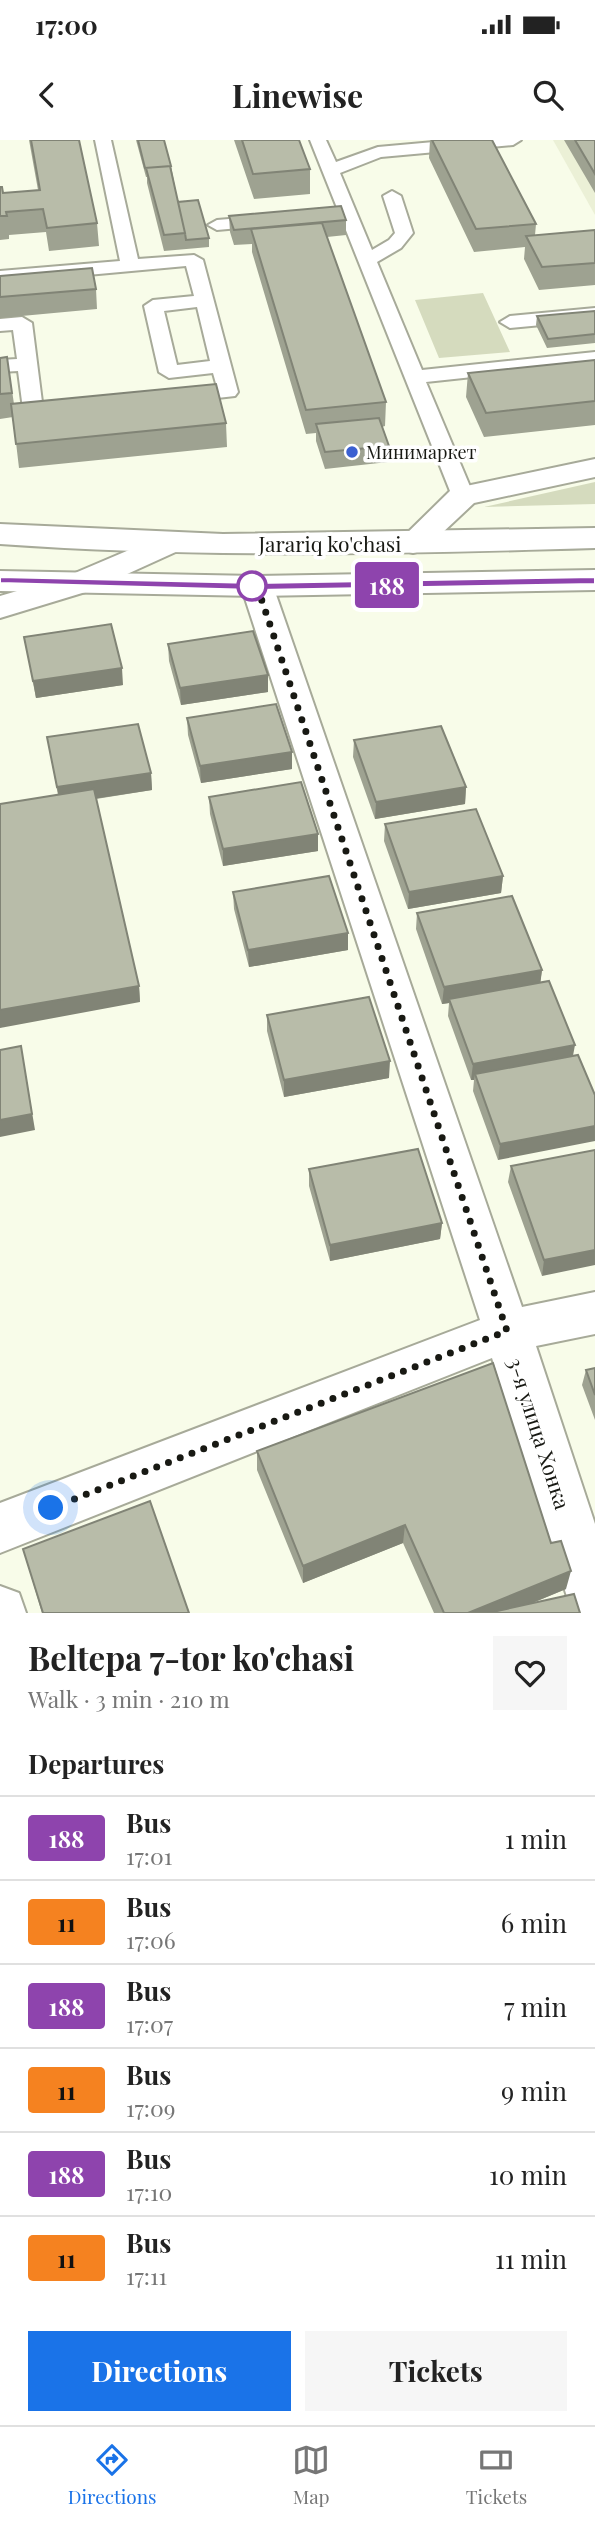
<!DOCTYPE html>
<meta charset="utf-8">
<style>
body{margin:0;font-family:"Playfair Display",serif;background:#f6f6f6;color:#222;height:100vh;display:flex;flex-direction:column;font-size:26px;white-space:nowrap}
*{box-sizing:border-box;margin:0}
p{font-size:23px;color:#767676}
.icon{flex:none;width:38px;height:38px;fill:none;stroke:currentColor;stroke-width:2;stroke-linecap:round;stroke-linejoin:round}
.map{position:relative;height:1473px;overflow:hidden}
.side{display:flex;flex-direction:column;background:#fff;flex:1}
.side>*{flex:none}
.badge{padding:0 14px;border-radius:5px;font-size:24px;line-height:46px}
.you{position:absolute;width:35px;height:35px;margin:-18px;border:5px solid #fff;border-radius:50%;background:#1a73e8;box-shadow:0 0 0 10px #1a73e833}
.map>.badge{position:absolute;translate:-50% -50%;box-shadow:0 0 0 4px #fff}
h2{padding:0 28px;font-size:26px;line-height:63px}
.round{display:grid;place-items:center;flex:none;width:74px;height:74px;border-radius:0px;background:#f6f6f6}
.overview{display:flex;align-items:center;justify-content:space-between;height:119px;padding:0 28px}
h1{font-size:33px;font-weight:700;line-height:52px}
.action{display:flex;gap:14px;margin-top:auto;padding:14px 28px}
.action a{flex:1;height:80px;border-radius:0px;background:#1a73e8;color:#fff;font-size:28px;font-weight:700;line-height:80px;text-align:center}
.action a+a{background:#f6f6f6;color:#222}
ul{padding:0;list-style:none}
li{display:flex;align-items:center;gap:21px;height:84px;padding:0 28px;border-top:2px solid #e0e0e0}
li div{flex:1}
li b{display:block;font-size:26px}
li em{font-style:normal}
li .badge{min-width:77px;font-weight:700;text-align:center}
.status{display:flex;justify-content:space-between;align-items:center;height:49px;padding:0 35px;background:#fff;direction:ltr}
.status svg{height:19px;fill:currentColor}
header{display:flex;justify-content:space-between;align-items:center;height:91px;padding:0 28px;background:#fff;font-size:32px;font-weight:700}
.tabs{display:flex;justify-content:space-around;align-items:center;height:98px;border-top:2px solid #e0e0e0;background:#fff;font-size:19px;color:#767676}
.tabs a{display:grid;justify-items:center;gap:4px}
.tabs .active{color:#1a73e8}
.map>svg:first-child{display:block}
.built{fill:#ebf0d6}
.green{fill:#d5dbbe}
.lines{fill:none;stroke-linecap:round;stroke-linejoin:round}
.service-casing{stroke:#a7aa99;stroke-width:4}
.minor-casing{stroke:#a7aa99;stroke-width:4}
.tertiary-casing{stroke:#a7aa99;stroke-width:4}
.secondary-casing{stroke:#a7aa99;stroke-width:4}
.service{fill:#fff;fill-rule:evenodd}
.minor{fill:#fff;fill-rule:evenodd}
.tertiary{fill:#fff;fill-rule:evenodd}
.secondary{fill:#fff;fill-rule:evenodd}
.wall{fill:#9ea291}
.shaded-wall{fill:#818476}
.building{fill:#b8bca9;stroke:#818476;stroke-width:2}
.line{fill:#8e44ad;stroke:#fff;stroke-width:2}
.walk{stroke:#181913;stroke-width:7;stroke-dasharray:0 12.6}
.poi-dot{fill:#3b60d1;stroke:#fff;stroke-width:2.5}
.stop-dot{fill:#fff;stroke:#8e44ad;stroke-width:3.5}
.labels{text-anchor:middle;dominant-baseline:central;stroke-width:7;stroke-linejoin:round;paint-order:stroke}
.far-poi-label{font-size:18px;fill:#181913;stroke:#fff;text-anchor:start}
.street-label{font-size:21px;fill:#181913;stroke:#fff}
</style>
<div class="status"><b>17:00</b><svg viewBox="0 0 49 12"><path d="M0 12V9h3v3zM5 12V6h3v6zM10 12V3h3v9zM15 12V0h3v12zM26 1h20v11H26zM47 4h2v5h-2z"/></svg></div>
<header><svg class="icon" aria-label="back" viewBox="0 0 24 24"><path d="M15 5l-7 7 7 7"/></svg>Linewise<svg class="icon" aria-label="search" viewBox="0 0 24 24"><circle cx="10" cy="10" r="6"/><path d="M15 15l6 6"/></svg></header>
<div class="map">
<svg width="595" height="1473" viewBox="0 0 595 1473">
<rect width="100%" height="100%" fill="#f8fce9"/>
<path class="built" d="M553,0H595V75Z"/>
<path class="green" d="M483,153L510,212L439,218L415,160Z
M595,342V364L484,367Z"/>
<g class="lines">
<g class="service-casing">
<path id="service" d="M95,0H111L138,119L194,115L203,120L238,252L235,256L182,262L175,260L172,256L175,252L217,247L213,233L169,238L159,232L144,166L153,160L194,156L186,126L0,143V131L120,121ZM197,167L210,221L177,225L164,171Z
M310,0H326L336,22L378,7L456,0H521L513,5L381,17L340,33L372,110L389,100L395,93L383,56L392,51L401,56L413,93L401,108L377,122L422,230L595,212V224L426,242L474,356L471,361H455L452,356Z
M266,76L275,81L272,85L217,90L208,85L217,80Z
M595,168V180L510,188L500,182L510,176Z
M22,177L32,183L42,262L67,263L70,267L67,271L33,275L26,273L23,269L18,231L0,232V220L17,219L13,190L0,191V179Z"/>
</g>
<g class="minor-casing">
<path id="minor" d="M257,436L269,439L273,446L522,1167L595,1152V1194L536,1206L595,1384V1473H573L569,1463L492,1218L0,1413V1363L480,1180L241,446L245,439Z
M0,1446L19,1453L26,1473H0Z"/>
</g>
<g class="tertiary-casing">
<path id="tertiary" d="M595,319V337L474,363L424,410L413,413L402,410L397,403L452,349Z
M169,393L180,396L185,403L180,410L92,450L0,478V456L68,436Z"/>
</g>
<g class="secondary-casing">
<path id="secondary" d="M0,384L223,394L595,388V408C396,414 198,418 0,404Z
M595,430V450L257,456L0,451V431L257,436Z"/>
</g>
<use href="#service" class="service"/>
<use href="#minor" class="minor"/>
<use href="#tertiary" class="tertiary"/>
<use href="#secondary" class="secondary"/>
</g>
<path class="wall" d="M29,0H79L97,83L99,106L49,111L46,92L9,95V99L0,100V47L3,53L38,50Z
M136,0H164L171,26L178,62L209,98V107L164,111L147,43V37H146Z
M234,0H299L310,29V54L254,59Z
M430,0H492L536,84L535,95L595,90V145L539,150L524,119L525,107L474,112L429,18Z
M564,0H595V53Z
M229,76L346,80V95L327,97L386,262L385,286L382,287L389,306L388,322L325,329L316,301V293L306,294L252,112V104L234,105L230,92Z
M0,136L96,149L97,169L0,178Z
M595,171V203L547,208L536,185L537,176Z
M7,217L14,264L226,283L227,307L19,328L13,277L0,279V218Z
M595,220V285L484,297L466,257L468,233Z
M24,497L123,545L36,558Z
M168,504L268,535V552L181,565L169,521Z
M187,578L292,612V629L201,643L188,595Z
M47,597L151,633L152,650L96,659L139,846L140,862L58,655Z
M354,600L466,647L465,664L375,679L353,617Z
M209,657L318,711L223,726L210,674Z
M385,684L503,736L501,753L408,769L384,701Z
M233,752L348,810L249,827L234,769Z
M417,773L542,830L540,843L498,1020L473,951L474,940H471L448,876L449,863L442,864L416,789Z
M267,875L389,938L284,957L267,891Z
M595,1010L542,1136L508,1042L511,1026Z
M309,1029L442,1083L440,1099L330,1121L309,1046Z
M595,1228V1280L582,1245L586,1230Z
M257,1311L566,1449L530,1464L580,1473H434L403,1403L303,1443L257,1330Z
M23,1409L189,1473H42Z"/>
<path class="shaded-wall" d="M122,528L123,545L36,558L33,541Z
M268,535V552L181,565L180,548Z
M292,612V629L201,643L200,626Z
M151,633L152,650L60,664L57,647Z
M466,647L465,664L375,679L376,662Z
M318,694V711L223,726V709Z
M503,736L501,753L408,769L409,752Z
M348,793V810L249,827L248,810Z
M542,830L540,846L449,859V863L442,864L444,847Z
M139,846L140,862L0,888V870Z
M575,905L572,921L475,934L474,940H471L473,924Z
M21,906L35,990L0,997V980Z
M390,921L389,938L284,957V940Z
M595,986V1001L498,1020L500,1004Z
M442,1083L440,1099L330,1121V1105Z
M595,1110V1125L542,1136L544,1120Z
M405,1385L403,1403L303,1443V1426Z
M571,1431L566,1449L508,1473H468Z"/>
<path class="building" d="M31,0H79L97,83L47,88L43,69L6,72L7,76H0V47H2L3,53L40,50Z
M138,0H164L171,26L145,28Z
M242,0H299L310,29L253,34Z
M432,0H492L536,84L476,89Z
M575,0H595V34Z
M170,26L185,93L164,95L146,28Z
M198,60L209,98L186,100L185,93L178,62Z
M341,66L346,80L234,90L229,76Z
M322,83L386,262L306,270L251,89Z
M595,90V123L542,127L526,96Z
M92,128L96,149L0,157V136Z
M595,171V194L548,199L537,176Z
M7,217L12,253L0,254V218Z
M595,220V261L486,273L468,233Z
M216,244L226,283L16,304L11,264Z
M379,278L389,306L325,312L316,284Z
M111,484L122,528L33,541L24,497Z
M253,491L268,535L180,548L168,504Z
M276,564L292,612L200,626L187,578Z
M138,584L151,633L57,647L47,597Z
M441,586L466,647L376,662L354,600Z
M301,642L318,694L223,709L209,657Z
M94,649L139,846L0,870V664Z
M476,669L503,736L409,752L385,684Z
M329,736L348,793L248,810L233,752Z
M512,756L542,830L444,847L417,773Z
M549,841L575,905L473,924L449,859Z
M369,857L390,921L284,940L267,875Z
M21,906L32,974L0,980V910Z
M578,915L595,955V986L500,1004L475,934Z
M418,1009L442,1083L330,1105L309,1029Z
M595,1010V1110L544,1120L511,1026Z
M493,1223L551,1403L561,1401L571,1431L468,1473H444L405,1385L303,1426L257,1311Z
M595,1228V1255L586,1230Z
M150,1361L189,1473H43L23,1409Z
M574,1454L580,1473H488Z"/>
<path class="line" d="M0,437L257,443L595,437V444L257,450L0,443Z"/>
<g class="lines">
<path class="walk" d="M51,1368L507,1191L257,446H252"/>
</g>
<circle class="poi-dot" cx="352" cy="312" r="7"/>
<circle class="stop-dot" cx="252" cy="446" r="14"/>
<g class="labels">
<g class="far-poi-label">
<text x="366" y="312">Минимаркет</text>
</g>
<g class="street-label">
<text x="330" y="403">Jarariq ko'chasi</text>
<text transform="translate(540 1293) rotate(72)">3-я улица Хонка</text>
</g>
</g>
</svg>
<div class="you" style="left:51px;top:1368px"></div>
<b class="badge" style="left:387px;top:445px;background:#8e44ad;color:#fff">188</b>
</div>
<section class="side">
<div class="overview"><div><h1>Beltepa 7-tor ko'chasi</h1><p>Walk · 3 min · 210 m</p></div><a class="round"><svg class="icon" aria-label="heart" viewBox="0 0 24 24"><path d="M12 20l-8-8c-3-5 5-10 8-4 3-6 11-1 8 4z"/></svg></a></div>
<h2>Departures</h2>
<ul>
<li><span class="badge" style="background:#8e44ad;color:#fff">188</span><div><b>Bus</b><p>17:01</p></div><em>1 min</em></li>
<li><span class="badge" style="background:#f58220;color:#111">11</span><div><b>Bus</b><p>17:06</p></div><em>6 min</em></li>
<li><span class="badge" style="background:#8e44ad;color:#fff">188</span><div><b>Bus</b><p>17:07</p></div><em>7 min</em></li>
<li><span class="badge" style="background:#f58220;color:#111">11</span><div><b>Bus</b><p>17:09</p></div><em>9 min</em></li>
<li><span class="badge" style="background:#8e44ad;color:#fff">188</span><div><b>Bus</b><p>17:10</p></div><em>10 min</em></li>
<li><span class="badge" style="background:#f58220;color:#111">11</span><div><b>Bus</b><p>17:11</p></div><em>11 min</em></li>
</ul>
<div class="action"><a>Directions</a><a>Tickets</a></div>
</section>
<nav class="tabs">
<a class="active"><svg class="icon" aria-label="directions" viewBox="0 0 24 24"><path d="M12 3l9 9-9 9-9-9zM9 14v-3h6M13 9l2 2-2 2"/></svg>Directions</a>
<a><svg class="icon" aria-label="map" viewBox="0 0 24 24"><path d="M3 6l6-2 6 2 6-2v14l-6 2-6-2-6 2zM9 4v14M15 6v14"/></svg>Map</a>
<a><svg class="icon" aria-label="tickets" viewBox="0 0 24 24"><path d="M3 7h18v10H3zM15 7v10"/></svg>Tickets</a>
</nav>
